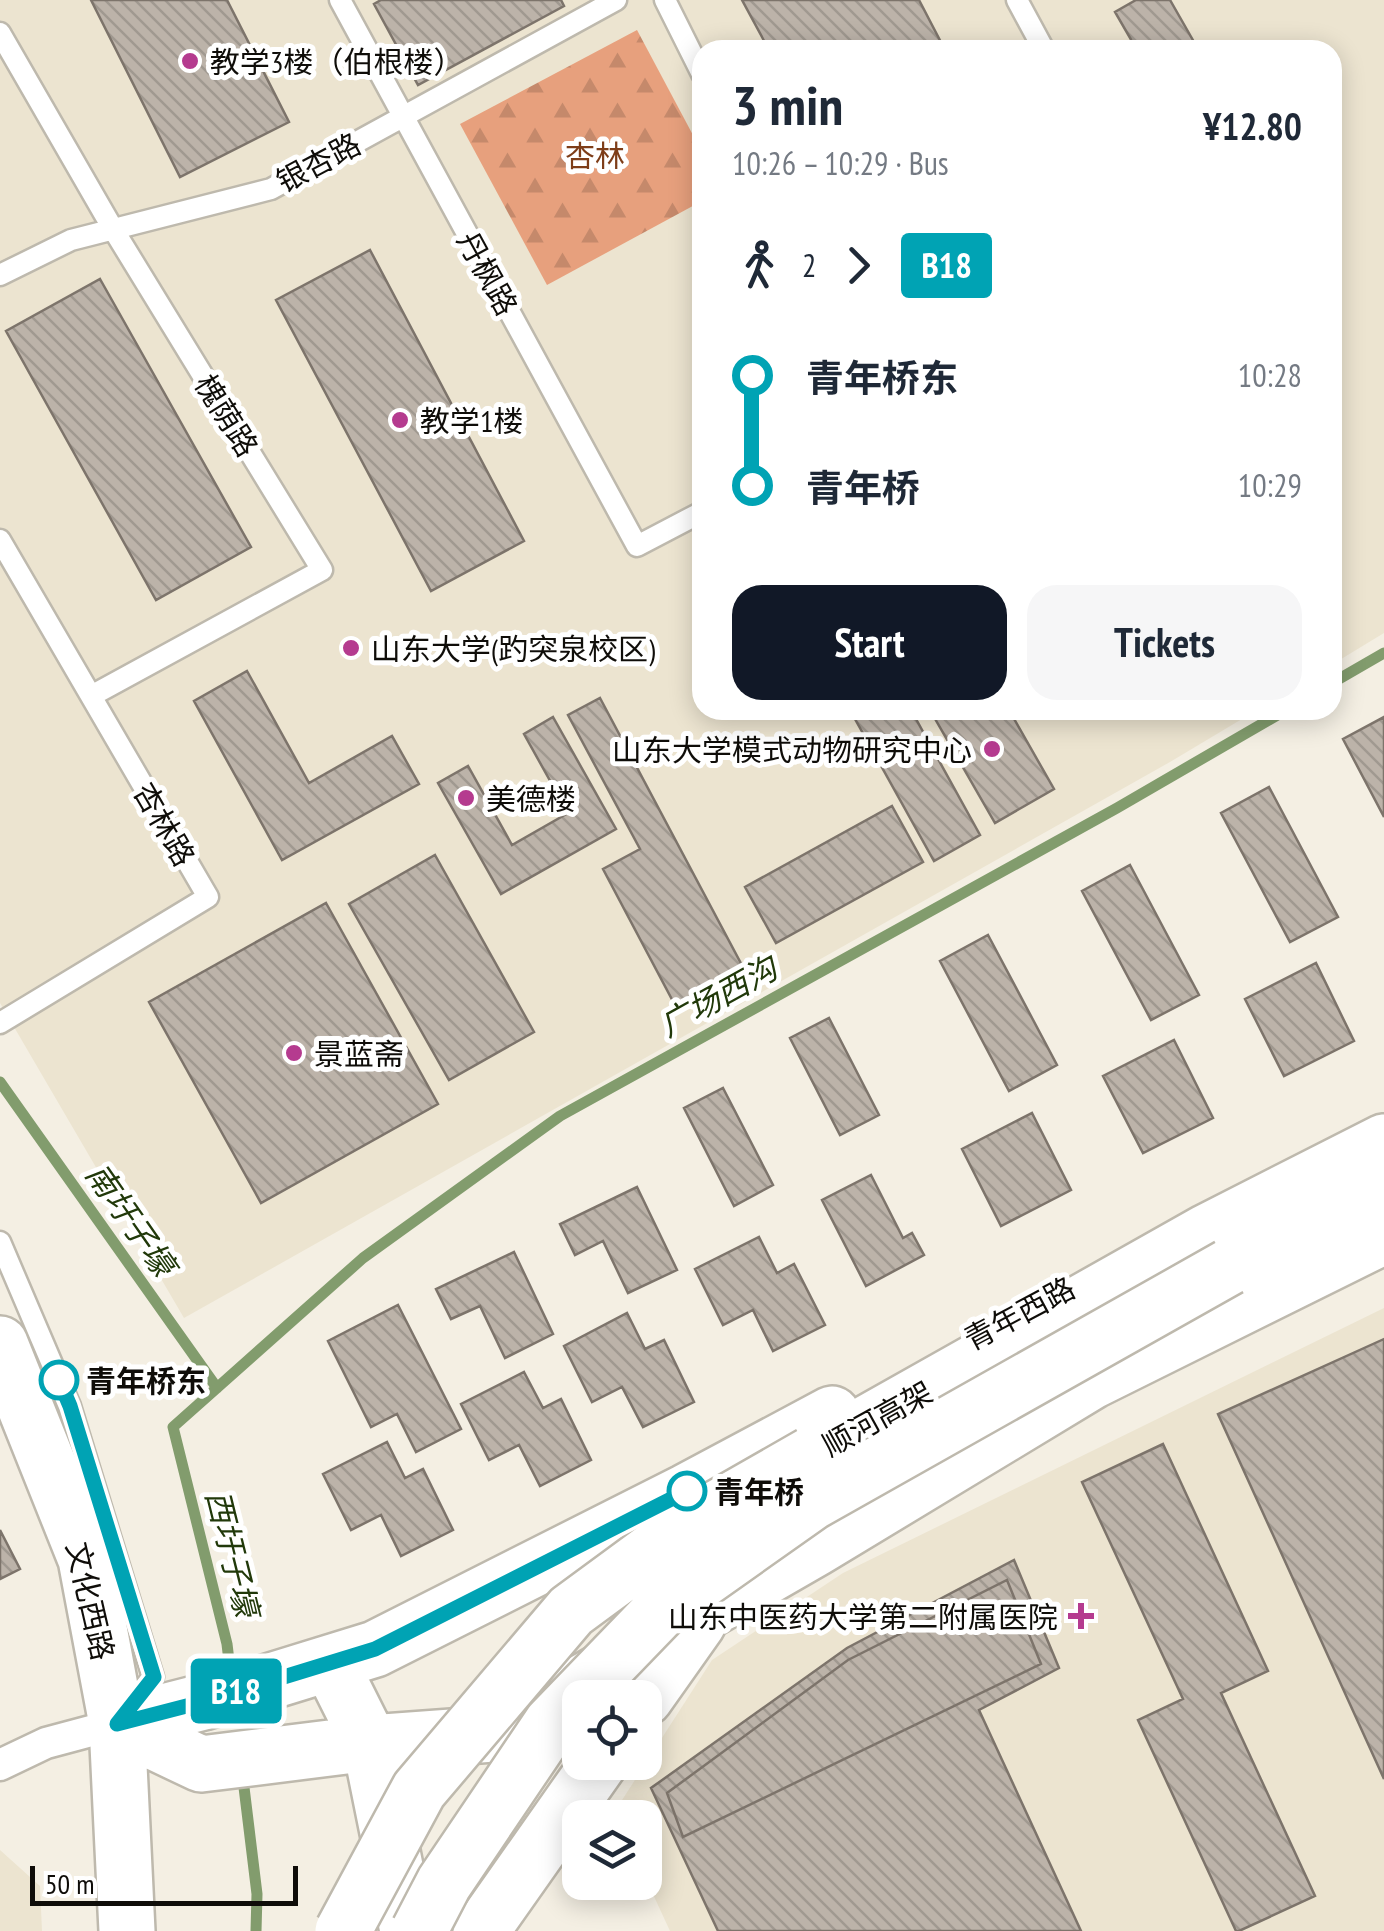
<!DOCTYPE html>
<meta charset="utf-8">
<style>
body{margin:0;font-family:"PT Sans Narrow","Noto Sans SC",sans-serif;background:#f6f6f7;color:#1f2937;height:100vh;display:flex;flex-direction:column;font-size:38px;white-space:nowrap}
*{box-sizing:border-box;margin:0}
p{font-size:32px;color:#747a83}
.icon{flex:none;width:55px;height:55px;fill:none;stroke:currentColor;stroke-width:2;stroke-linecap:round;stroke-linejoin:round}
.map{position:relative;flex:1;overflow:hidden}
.drawer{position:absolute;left:692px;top:40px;width:650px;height:680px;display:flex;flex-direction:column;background:#fff;border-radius:30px;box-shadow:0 5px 25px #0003}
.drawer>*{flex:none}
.badge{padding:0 20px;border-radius:8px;font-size:35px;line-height:65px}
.tools{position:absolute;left:562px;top:1680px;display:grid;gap:20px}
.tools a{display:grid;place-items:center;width:100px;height:100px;border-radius:20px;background:#fff;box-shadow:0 5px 25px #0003;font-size:50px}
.scale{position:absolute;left:30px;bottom:25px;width:268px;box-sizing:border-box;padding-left:10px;border:5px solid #0f0d09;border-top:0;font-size:28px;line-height:35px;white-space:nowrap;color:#0f0d09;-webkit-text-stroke:8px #fff;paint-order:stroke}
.map>.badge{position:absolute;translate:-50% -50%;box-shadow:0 0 0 5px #fff}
.legs{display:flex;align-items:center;gap:15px;height:110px;padding:0 40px;font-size:32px}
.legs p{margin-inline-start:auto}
.headline{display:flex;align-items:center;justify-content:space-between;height:170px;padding:0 40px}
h1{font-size:55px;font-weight:700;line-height:75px}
.button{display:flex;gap:20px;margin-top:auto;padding:20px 40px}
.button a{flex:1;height:115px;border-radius:30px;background:#111827;color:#fff;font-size:40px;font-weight:700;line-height:115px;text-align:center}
.button a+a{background:#f6f6f7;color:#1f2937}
ul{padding:0 40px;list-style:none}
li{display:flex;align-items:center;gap:35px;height:110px;font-size:38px}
li i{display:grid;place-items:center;width:15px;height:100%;margin:0 12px;background:currentColor}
li i::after{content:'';width:25px;height:25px;margin:-12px;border:8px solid;border-radius:50%;background:#fff}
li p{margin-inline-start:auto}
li:first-child i{background:linear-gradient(#0000 50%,currentColor 0)}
li:last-child i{background:linear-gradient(currentColor 50%,#0000 0)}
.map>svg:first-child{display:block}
.built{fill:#ece4d0}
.forest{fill:url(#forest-firs)}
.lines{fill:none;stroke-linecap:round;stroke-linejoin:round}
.stream{stroke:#829c6d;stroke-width:11}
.building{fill:url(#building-back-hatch);stroke:#7d746b;stroke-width:2.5}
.service-casing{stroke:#beb9ad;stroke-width:25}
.pedestrian-casing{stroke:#beb9ad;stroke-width:35}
.secondary-casing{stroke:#beb9ad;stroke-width:60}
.primary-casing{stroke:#beb9ad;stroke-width:60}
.trunk-casing{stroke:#beb9ad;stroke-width:60}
.service{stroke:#fff;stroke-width:20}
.pedestrian{stroke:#fff;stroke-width:30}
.secondary{stroke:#fff;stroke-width:55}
.primary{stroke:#fff;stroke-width:55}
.trunk{stroke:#fff;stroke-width:55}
.trunk-bridge-casing{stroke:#beb9ad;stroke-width:60;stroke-linecap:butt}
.trunk-bridge{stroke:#fff;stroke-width:55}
.line-1-casing{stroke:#fff;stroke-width:22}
.line-1{stroke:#00a3b4;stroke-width:15}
.poi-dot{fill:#b53b8f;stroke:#fff;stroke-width:4}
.stop-1-dot{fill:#fff;stroke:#00a3b4;stroke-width:5}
.labels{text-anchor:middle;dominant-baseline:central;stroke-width:10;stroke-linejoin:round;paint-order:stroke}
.poi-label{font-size:30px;fill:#0f0d09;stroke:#fff;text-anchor:start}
.park-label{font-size:30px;fill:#7e3d18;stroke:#fff}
.street-label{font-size:30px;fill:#0f0d09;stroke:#fff}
.stop-label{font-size:30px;font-weight:bold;fill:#0f0d09;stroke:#fff;text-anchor:start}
.water-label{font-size:32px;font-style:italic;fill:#21390a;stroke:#fff}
</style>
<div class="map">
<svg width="1384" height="1931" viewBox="0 0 1384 1931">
<defs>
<pattern id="forest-firs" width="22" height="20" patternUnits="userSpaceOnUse" patternTransform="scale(2.5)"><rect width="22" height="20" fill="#e7a07d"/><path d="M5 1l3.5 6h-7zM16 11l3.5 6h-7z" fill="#c5896b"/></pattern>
<pattern id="building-back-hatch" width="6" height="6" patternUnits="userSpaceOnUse" patternTransform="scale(2.5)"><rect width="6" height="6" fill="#bcb3a9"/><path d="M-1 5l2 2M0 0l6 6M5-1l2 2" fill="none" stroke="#a09990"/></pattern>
</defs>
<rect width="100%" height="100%" fill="#f4efe3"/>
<path class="built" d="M0,0H1384V633L1333,664L1332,50H702V710H1257L1170,762L184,1318L0,1003Z
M1384,1308V1931H670L645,1877V1818L618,1817L615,1811L712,1660L843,1573Z
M0,1850L40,1886L42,1931H0Z"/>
<path class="forest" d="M637,30L702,152V201L547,285L460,124Z"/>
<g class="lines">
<path class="stream" d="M1332,683L1384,653
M0,1082L217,1388
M231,1678L227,1644L173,1427L363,1258L560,1116L1117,808L1286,710
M242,1771L257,1894L256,1931"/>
</g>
<path class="building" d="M91,0H227L289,122L180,177Z
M381,0H561L564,6L418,85L374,4Z
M742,0H919L945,50H769Z
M1136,0H1170L1194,42L1181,50H1137L1115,12Z
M370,250L524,541L431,591L276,300Z
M100,279L251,547L156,600L6,331Z
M247,671L309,783L392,736L419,784L282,860L194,701Z
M600,698L745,971L676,1007L603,869L640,849L568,715Z
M850,710H911L980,835L934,861Z
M930,710H1009L1054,789L995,823Z
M553,717L616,829L501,894L438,783L468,766L512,845L568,813L524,734Z
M1384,717V817L1343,739Z
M1269,787L1338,917L1290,942L1221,813Z
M892,806L923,862L776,943L745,887Z
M435,855L534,1032L449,1080L349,904Z
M1130,865L1199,995L1151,1020L1082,891Z
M326,903L438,1104L261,1203L149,1002Z
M988,935L1057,1065L1009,1091L940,961Z
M1316,963L1354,1041L1284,1076L1245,999Z
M829,1018L879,1115L840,1135L790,1038Z
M1174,1040L1213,1118L1143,1153L1103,1076Z
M723,1088L773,1185L734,1206L684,1108Z
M1032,1113L1071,1190L1001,1226L962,1149Z
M871,1175L903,1238L912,1233L924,1255L866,1286L822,1200Z
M637,1187L677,1270L628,1293L603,1241L575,1255L560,1224Z
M759,1237L777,1273L794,1264L825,1325L773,1351L753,1310L723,1325L695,1269Z
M514,1252L553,1334L505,1358L480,1306L451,1319L436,1289Z
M398,1305L461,1429L416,1452L397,1414L371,1427L328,1341Z
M627,1313L645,1349L664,1340L694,1402L643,1427L622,1387L592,1402L564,1346Z
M1384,1339V1779L1218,1414Z
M524,1372L543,1408L561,1399L591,1460L540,1486L519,1445L489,1460L461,1404Z
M387,1442L405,1478L423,1469L453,1530L401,1556L381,1515L351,1530L323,1474Z
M1163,1444L1268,1671L1221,1693L1315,1896L1239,1931H1236L1138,1720L1183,1699L1082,1482Z
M0,1530L20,1569L0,1579Z
M1014,1560L1059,1668L979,1710L1081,1931H718L651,1788L847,1648Z
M1007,1580L1041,1664L683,1837L667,1793L848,1660Z"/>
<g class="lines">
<g class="service-casing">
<path id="service" d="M340,0L637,546L702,512
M665,0L702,74
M1017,0L1044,50
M0,33L113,229L322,570L91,696
M0,275L71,240L271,189L616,0
M0,540L208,897L0,1023
M0,1242L70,1406L153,1677L128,1710"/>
</g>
<g class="pedestrian-casing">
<path id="pedestrian" d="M0,1765L46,1743L117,1724"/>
</g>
<g class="secondary-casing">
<path id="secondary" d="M0,1344L86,1559L117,1724"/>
</g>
<g class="primary-casing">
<path id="primary" d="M330,1663L370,1743L408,1931
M645,1698L698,1623
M117,1724L203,1702L375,1649L686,1492L832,1414
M117,1724L201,1764L370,1743L493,1734L816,1548L1092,1381L1384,1236
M117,1724L127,1931
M481,1931L600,1762"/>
</g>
<g class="trunk-casing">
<path id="trunk" d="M1229,1267L1384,1190
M811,1455L1207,1232L1384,1142"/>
</g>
<use href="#service" class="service"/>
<use href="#pedestrian" class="pedestrian"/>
<use href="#secondary" class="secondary"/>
<use href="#primary" class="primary"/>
<use href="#trunk" class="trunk"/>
<g class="trunk-bridge-casing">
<path id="trunk-bridge" d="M343,1931L419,1790L571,1611L685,1527L811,1455
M419,1931L444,1883L552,1723L665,1606L812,1502L1229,1267"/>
</g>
<use href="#trunk-bridge" class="trunk-bridge"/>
</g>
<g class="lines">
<g class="line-1-casing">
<path id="line-1" d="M59,1380L70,1406L154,1677L117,1724L202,1702L375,1649L687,1491"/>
</g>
<use href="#line-1" class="line-1"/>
</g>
<g class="poi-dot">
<circle cx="190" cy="61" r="10"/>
<circle cx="400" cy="420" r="10"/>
<circle cx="351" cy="648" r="10"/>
<circle cx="992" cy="749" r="10"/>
<circle cx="466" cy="798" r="10"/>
<circle cx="294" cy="1053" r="10"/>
<path d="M1076 1601h10v10h10v10h-10v10h-10v-10h-10v-10h10z"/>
</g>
<g class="stop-1-dot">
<circle cx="59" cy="1380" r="18"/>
<circle cx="687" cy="1491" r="18"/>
</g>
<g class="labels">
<g class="poi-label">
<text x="210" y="61">教学3楼（伯根楼）</text>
<text x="420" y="420">教学1楼</text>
<text x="371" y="648">山东大学(趵突泉校区)</text>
<text x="972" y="749" text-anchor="end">山东大学模式动物研究中心</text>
<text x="486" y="798">美德楼</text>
<text x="314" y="1053">景蓝斋</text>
<text x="1058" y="1616" text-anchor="end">山东中医药大学第二附属医院</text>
</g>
<g class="park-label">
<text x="595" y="155">杏林</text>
</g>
<g class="street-label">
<text transform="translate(318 162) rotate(-28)">银杏路</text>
<text transform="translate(488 273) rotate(61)">丹枫路</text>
<text transform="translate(227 415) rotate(58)">槐荫路</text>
<text transform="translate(165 824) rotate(60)">杏林路</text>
<text transform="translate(1019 1313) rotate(-28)">青年西路</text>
<text transform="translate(877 1418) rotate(-29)">顺河高架</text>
<text transform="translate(91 1601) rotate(77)">文化西路</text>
</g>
<g class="stop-label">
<text x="86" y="1380">青年桥东</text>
<text x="714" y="1491">青年桥</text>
</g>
<g class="water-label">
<text transform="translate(718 996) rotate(-29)">广场西沟</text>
<text transform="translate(131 1219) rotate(55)">南圩子壕</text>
<text transform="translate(233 1553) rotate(76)">西圩子壕</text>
</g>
</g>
</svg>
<div class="tools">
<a><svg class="icon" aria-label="locate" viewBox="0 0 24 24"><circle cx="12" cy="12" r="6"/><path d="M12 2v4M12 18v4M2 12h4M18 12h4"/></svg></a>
<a><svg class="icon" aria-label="layers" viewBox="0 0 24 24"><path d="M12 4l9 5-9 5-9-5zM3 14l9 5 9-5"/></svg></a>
</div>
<div class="scale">50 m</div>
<b class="badge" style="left:236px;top:1691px;background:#00a3b4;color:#fff">B18</b>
<section class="drawer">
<div class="headline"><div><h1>3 min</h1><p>10:26 – 10:29 · Bus</p></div><b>¥12.80</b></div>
<div class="legs"><svg class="icon" aria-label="walk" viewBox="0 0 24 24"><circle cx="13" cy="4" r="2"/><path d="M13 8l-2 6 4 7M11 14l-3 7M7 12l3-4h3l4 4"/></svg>2<svg class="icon" aria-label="forward" viewBox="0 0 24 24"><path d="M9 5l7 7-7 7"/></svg><b class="badge" style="background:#00a3b4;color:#fff">B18</b></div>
<ul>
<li><i style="color:#00a3b4"></i><b>青年桥东</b><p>10:28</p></li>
<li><i style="color:#00a3b4"></i><b>青年桥</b><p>10:29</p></li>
</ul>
<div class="button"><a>Start</a><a>Tickets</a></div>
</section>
</div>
